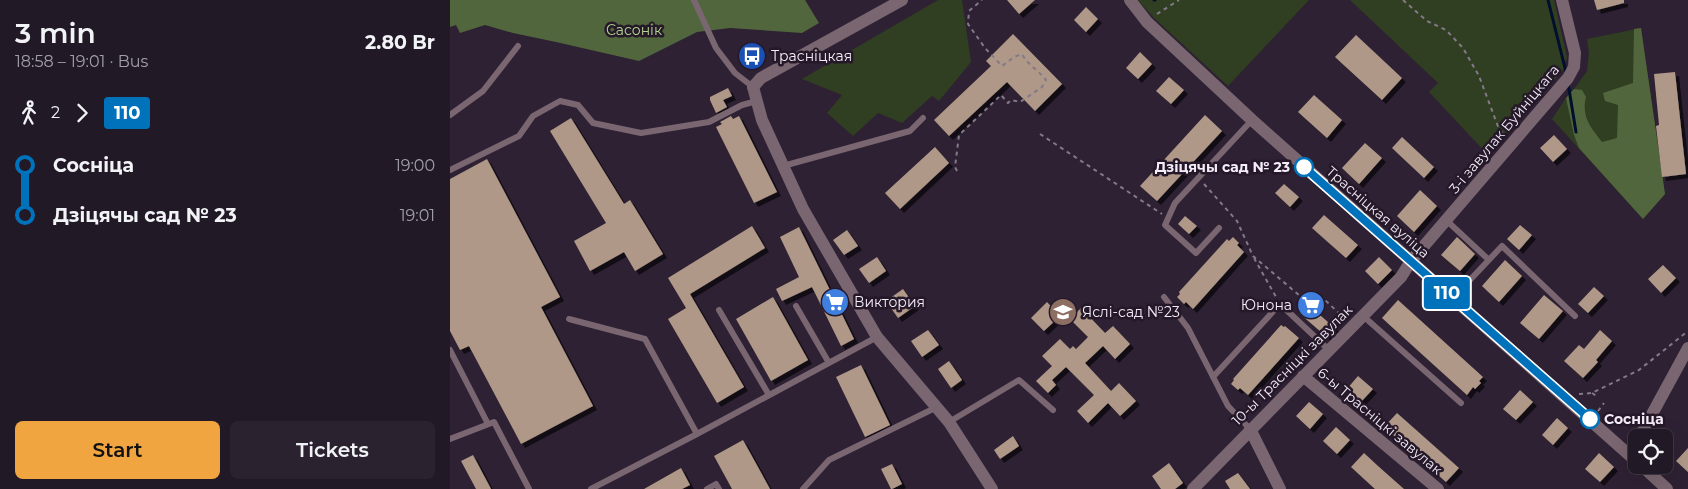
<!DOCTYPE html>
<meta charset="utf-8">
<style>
body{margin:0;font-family:Montserrat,sans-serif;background:#2a222e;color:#f1f3f6;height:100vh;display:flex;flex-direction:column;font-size:19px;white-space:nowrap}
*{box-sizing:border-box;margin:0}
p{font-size:16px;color:#a2a0a7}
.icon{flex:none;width:28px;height:28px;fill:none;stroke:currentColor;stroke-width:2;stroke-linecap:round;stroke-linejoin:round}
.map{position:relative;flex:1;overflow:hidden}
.side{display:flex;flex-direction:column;background:#221926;width:450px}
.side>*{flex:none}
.badge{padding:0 10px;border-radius:4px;font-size:18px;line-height:32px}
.controls{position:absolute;left:1178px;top:429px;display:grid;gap:10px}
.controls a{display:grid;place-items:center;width:45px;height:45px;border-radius:8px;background:#221926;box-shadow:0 5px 20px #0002,0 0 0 1px #3f3843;font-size:25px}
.map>.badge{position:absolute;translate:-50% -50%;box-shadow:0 0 0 2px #fff}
.legs{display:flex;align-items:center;gap:8px;height:55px;padding:0 15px;font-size:16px}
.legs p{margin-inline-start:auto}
.summary{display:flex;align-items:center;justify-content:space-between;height:85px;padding:0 15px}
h1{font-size:28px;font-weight:600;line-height:38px}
.action{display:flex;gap:10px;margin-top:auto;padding:10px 15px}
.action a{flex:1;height:58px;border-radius:8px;background:#f1a540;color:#111;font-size:20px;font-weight:600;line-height:58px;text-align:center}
.action a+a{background:#2a222e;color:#f1f3f6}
ul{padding:0 15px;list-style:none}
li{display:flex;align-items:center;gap:18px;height:50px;font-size:19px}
li i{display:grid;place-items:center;width:8px;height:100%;margin:0 6px;background:currentColor}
li i::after{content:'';width:12px;height:12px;margin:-6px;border:4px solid;border-radius:50%;background:#221926}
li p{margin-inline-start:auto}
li:first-child i{background:linear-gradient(#0000 50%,currentColor 0)}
li:last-child i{background:linear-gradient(currentColor 50%,#0000 0)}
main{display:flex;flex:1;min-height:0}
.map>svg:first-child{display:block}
.green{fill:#303e22}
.forest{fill:#52663d}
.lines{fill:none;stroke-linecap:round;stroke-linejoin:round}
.stream{stroke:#000f2d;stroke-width:3}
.building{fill:#af9888;filter:url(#shadow)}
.path{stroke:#847989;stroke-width:2;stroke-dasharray:4 4;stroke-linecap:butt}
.service{stroke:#7a6670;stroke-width:6}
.minor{stroke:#7a6670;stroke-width:12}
.tertiary{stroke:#7a6670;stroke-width:12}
.line-1-casing{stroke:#fff;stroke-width:11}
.line-1{stroke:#0072bc;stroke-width:8}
.stop-1-dot{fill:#fff;stroke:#0072bc;stroke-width:2.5}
.labels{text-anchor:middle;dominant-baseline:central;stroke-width:5;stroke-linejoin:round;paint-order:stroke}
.park-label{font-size:14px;fill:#b5d693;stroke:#241829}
.poi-label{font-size:14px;fill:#f4ecf8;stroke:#241829;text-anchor:start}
.street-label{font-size:14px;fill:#f4ecf8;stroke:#241829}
.stop-label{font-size:14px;font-weight:bold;fill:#f4ecf8;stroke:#241829;text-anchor:end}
</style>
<main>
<section class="side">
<div class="summary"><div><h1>3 min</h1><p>18:58 – 19:01 · Bus</p></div><b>2.80 Br</b></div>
<div class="legs"><svg class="icon" aria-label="walk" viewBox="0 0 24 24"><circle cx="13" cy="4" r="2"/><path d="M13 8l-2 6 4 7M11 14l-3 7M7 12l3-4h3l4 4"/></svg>2<svg class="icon" aria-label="forward" viewBox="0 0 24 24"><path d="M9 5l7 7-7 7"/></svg><b class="badge" style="background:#0072bc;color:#fff">110</b></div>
<ul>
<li><i style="color:#0072bc"></i><b>Сосніца</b><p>19:00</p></li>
<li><i style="color:#0072bc"></i><b>Дзіцячы сад № 23</b><p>19:01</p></li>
</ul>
<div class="action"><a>Start</a><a>Tickets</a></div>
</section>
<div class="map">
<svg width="1238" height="489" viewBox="0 0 1238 489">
<defs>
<filter id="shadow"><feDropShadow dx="4" dy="4" stdDeviation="0" flood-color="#0009"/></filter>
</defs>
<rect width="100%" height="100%" fill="#2e2133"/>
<path class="green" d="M488,0H512L521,62L489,101L482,96L452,123L428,113L403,136L377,113L392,95L352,79Z
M688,0H859L778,86L703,17Z
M900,0H1104L1117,57L1113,70L1038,155L979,92L988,83Z
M1191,28L1215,194L1193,219L1102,119L1116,98L1124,89L1137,71L1139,53L1137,39Z"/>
<path class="forest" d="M0,0H355L369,23L352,33L280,28L247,32L189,61L106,42L63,33L35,25L10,33L6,25L0,27Z
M1191,28L1215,194L1193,219L1129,148L1124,135L1116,98L1124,89L1132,90L1136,97C1131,117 1141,128 1152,142L1167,138L1168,105L1155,101L1153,93L1183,83L1184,29Z"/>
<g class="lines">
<path class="stream" d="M704,0H705
M1098,0L1116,72
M1118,83L1126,132"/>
</g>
<path class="building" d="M557,0H585L569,14Z
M1144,0H1174V3L1147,10Z
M636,7L648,19L636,32L624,20Z
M563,34L612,84L585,111L557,82L499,136L484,120L541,66L536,61Z
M906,35L952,78L932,100L885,57Z
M690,52L702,64L688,79L676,68Z
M1225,72L1236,174L1212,177L1206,126L1209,125L1204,74Z
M719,77L734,90L721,104L706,91Z
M278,88L282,96L273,100L277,107L266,113L260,100V97Z
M864,95L892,120L877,138L848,112Z
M755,115L772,131L707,201L690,186Z
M281,116L283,119L289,116L327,192L304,203L266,127L272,124L270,122Z
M121,118L174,204L180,200L213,254L185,271L174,252L140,271L124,241L156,223L100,131Z
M1104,135L1117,149L1103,162L1090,148Z
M952,137L984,167L974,178L942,148Z
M915,143L932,158L909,184L892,168Z
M485,147L499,163L450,209L435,193Z
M37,159L110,297L91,307L143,406L71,444L19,346L10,350L0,331V179Z
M834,184L849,197L840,207L825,193Z
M970,190L987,206L964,232L947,216Z
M874,215L908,245L896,258L862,228Z
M735,216L747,226L739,234L728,224Z
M1070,225L1082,235L1069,250L1057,239Z
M302,226L315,248L240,294L294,387L267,403L218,319L236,308L218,278Z
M349,227L404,339L391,346L362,287L332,301L326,289L349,277L330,237Z
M397,230L408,246L394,255L383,240Z
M783,237L789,243L787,245L794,252L743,309L736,302L734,304L727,297L730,294L729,292L777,239L779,241Z
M1007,237L1025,254L1010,271L991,255Z
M427,257L436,271L419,283L409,269Z
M929,257L942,270L928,284L915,271Z
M1055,260L1072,276L1049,302L1032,286Z
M1213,265L1226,278L1211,293L1198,279Z
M1144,287L1154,296L1138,313L1128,304Z
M453,289L465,306L448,318L436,301Z
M1094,295L1113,311L1089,339L1070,323Z
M323,297L358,360L321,381L286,319Z
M948,300L1033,377L1029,381L1031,383L1025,389L1023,387L1017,395L932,318Z
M597,302L610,316L594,331L581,318Z
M857,304L885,328L878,338L849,313Z
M631,308L655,333L663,326L680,344L665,359L653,346L635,363L661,391L669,383L686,401L670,416L658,403L638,423L627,411L644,395L616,367L602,380L606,385L598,393L586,381L602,366L592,356L610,339L620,349L623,346L626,349L638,337L620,319Z
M831,325L834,327L835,326L849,338L798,395L790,388L788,390L781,384L784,380L783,379Z
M478,330L489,345L472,357L461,341Z
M1150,330L1162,341L1146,360L1148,362L1133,378L1114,361L1129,345L1134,349Z
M499,361L512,380L501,388L488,369Z
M411,365L440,425L415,437L386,377Z
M908,376L923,389L910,403L896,390Z
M1070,390L1083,402L1066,420L1053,409Z
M859,402L873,414L860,429L846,416Z
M947,413L1009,468L996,482L934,427Z
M1107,418L1118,428L1103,445L1092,435Z
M886,427L900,440L887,454L873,441Z
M563,436L569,446L550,459L544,450Z
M293,440L320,489H282L264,456Z
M1238,448V472L1226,461Z
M914,453L928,466L954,489H925L901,467Z
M1149,453L1164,467L1150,482L1135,469Z
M23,455L41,489H26L11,461Z
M719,463L733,483L725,489H711L702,476Z
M442,464L452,484L442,489H441L431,469Z
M231,468L240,485L232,489H194Z
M788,473L800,489H780L775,481Z"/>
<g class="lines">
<path class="path" d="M953,0L977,21L996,30L1013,48L1029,76L1049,129L1055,135
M707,14L729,0
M302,56L307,67
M590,134L712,214
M507,171L505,167L509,135L551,95L558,103L561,100L570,102L592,87L596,80C588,70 578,65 572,54L564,57L552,66L535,48L518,24L519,11L532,0
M754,184L787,221L803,256L850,296L875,300L895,319
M804,258L826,297
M1142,393L1148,397
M1129,394L1142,393L1189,370L1238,331
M1148,411L1154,403"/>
<path class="service" d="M244,0L266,48L285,73L303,87
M0,115L33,91L68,46
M333,166L460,131L473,118
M0,170L69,136L83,116L110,101L128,105L143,123L191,133L259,122L292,105L307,101
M996,220L1039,260
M769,228L746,253L715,225L725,203L802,120
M714,297L738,328L778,406L800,429
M1003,298L1052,246L1125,316
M346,306L379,363
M269,310L319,395
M912,315L1011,403
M119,319L195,339L247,434
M0,350L38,424
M763,377L830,304L879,350
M499,422L569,380L603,410
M0,439L44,422L79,489
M141,489L247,434L427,337
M257,489L266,484L269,489
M353,489L379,460L487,407"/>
<path class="minor" d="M303,87L312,120L353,209L427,337L499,422L542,489
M853,376L988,489
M800,429L830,489
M1189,438L1238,348
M743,489L951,277L961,261L1118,78L1124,67L1125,53L1112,0"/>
<path class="tertiary" d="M680,0L697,22L802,120L1186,461
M303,87L311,78L452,0
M1191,465L1217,489"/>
</g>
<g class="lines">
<g class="line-1-casing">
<path id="line-1" d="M854,167L1140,419"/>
</g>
<use href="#line-1" class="line-1"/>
</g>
<defs>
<g id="bus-disc" transform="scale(1.4375)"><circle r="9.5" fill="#1a4fb4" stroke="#241829"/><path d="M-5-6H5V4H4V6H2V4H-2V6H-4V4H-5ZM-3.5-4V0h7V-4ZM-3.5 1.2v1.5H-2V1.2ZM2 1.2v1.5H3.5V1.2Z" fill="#fff"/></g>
<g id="supermarket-disc" transform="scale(1.4375)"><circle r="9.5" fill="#3f7fe0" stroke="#241829"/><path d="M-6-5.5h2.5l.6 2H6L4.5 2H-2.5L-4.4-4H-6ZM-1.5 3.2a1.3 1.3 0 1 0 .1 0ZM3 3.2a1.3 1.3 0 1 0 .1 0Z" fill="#fff"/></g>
<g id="school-disc" transform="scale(1.4375)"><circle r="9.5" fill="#8d6e63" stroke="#241829"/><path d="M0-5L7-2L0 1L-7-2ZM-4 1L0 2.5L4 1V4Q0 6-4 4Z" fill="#fff"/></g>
</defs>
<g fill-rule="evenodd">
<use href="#bus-disc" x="302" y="56"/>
<use href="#supermarket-disc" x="385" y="302"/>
<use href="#supermarket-disc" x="861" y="305"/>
<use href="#school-disc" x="613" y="312"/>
</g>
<g class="stop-1-dot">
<circle cx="854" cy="167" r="9"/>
<circle cx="1140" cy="419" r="9"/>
</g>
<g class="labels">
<g class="park-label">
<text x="184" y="30">Сасонік</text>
</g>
<g class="poi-label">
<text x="321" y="56">Трасніцкая</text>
<text x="404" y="302">Виктория</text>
<text x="842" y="305" text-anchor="end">Юнона</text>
<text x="632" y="312">Яслі-сад №23</text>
</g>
<g class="street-label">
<text transform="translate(1054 129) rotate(-50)">3-і завулак Буйніцкага</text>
<text transform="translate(928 212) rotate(41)">Трасніцкая вуліца</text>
<text transform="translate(842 365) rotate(-45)">10-ы Трасніцкі завулак</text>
<text transform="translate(930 421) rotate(40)">6-ы Трасніцкі завулак</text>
</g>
<g class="stop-label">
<text x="840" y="167">Дзіцячы сад № 23</text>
<text x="1154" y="419" text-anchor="start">Сосніца</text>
</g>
</g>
</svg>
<div class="controls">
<a><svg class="icon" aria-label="locate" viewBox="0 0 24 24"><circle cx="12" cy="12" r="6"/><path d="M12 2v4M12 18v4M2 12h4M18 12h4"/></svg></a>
</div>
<b class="badge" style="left:997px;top:293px;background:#0072bc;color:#fff">110</b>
</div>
</main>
